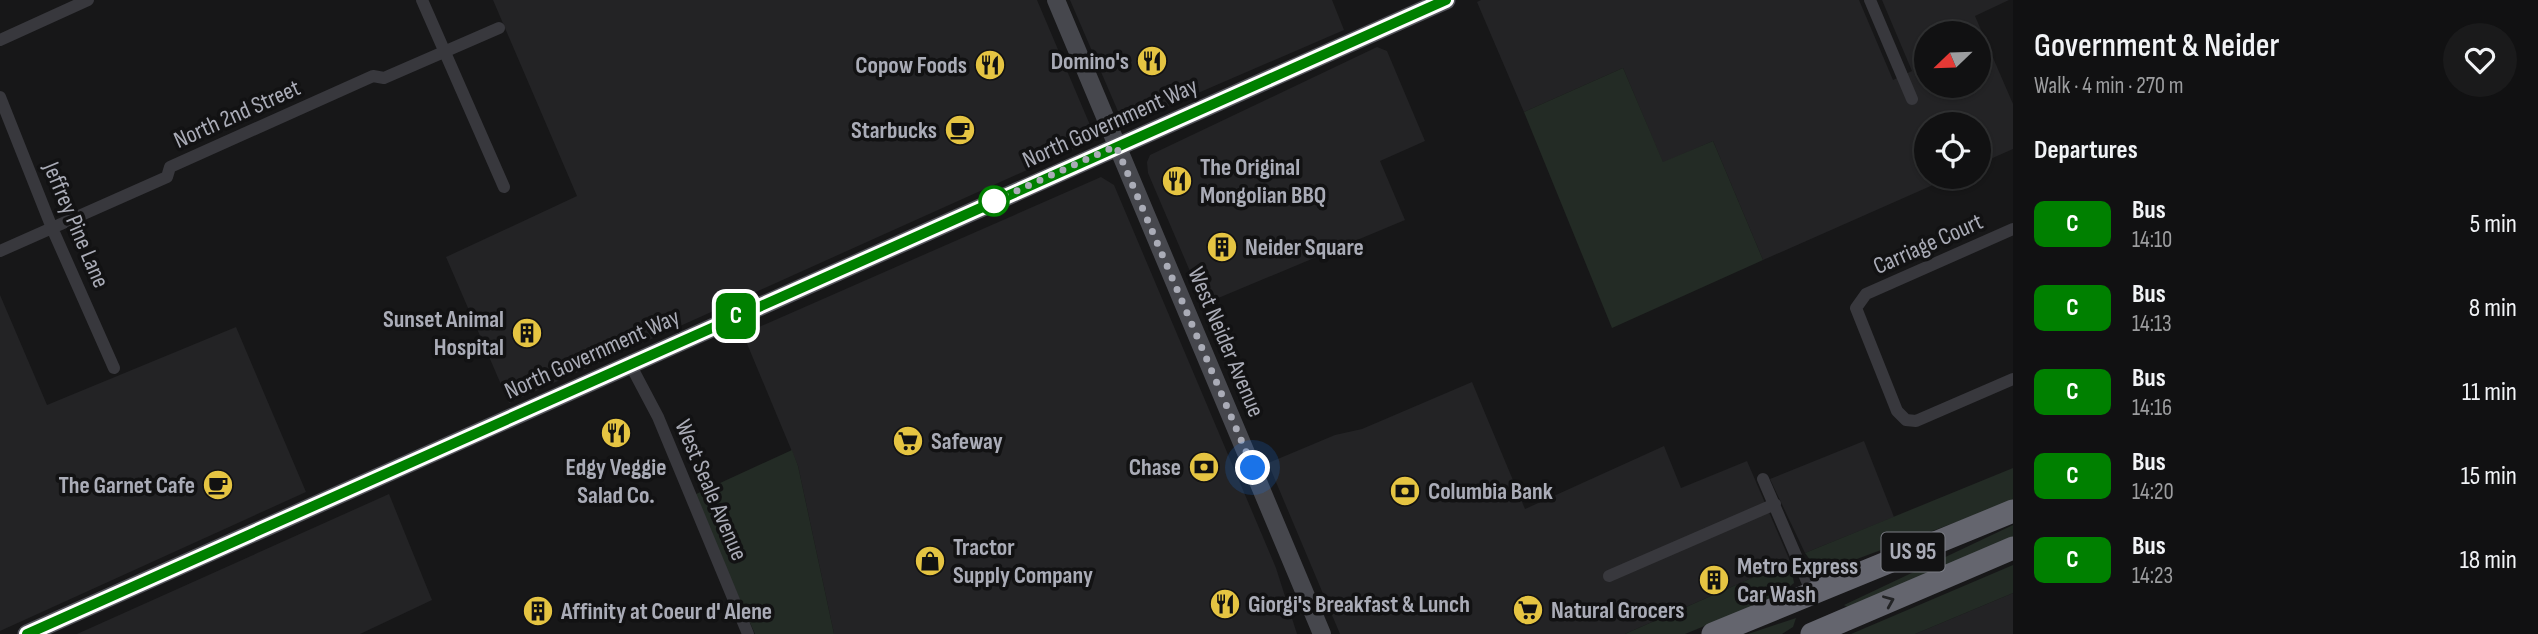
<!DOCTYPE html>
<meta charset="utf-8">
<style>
body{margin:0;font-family:"Sofia Sans Condensed",sans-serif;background:#1a1a1b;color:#f1f3f6;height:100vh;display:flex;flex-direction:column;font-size:26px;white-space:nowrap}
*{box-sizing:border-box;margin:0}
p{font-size:23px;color:#9c9d9f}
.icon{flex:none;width:38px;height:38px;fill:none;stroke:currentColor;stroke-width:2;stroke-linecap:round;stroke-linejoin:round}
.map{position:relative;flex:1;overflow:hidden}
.details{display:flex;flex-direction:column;background:#111112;width:525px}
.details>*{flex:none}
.badge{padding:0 14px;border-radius:10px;font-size:24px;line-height:46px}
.needle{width:46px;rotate:247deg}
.controls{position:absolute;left:1914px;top:21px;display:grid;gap:14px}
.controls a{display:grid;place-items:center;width:77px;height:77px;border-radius:50%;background:#111112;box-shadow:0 2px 5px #0004,0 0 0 2px #303132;font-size:35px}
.you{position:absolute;width:35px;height:35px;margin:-18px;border:5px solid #fff;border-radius:50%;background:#1a73e8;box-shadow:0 0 0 10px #1a73e833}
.map>.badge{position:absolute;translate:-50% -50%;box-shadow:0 0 0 4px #fff}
h2{padding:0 21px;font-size:26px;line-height:63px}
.round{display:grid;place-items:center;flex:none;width:74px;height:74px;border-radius:37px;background:#1a1a1b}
.headline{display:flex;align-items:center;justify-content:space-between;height:119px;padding:0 21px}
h1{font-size:33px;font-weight:600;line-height:52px}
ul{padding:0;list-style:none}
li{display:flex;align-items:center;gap:21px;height:84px;padding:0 21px}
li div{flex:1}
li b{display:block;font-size:26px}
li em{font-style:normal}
li .badge{min-width:77px;font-weight:700;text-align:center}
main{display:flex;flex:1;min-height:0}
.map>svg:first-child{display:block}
.built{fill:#232325;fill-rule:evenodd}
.green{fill:#232b25}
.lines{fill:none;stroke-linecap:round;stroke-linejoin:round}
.street{stroke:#38383d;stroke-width:12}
.secondary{stroke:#46474d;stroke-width:18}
.primary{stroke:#54555c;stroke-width:19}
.highway{stroke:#64656e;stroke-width:23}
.oneway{stroke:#222325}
.line-casing{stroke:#fff;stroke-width:16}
.line{stroke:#008000;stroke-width:10}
.walk{stroke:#aaacb7;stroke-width:7;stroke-dasharray:0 12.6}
.stop-dot{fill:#fff;stroke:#008000;stroke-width:3.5}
.labels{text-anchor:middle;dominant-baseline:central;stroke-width:7;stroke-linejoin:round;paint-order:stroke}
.shield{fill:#121213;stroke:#7c7e86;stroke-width:2}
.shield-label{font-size:23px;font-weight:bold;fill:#aaacb7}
.poi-label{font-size:24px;font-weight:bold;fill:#aaacb7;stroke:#121213;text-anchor:start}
.street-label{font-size:24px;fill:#aaacb7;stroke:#121213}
</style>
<main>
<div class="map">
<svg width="2013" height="634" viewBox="0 0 2013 634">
<rect width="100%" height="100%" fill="#171718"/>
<path class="built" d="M493,0H1037L1090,125V138L1078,147L509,403L446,257L577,196Z
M1070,0H1332L1344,30L1131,122L1120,116Z
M1481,0H1859L1893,80L1912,71L1882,0H2009L1975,16L2013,104V149L1979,164V124H1927V177H1951L1763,260L1713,141L1663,163L1623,68L1524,112L1477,2ZM1927,33H1979V86H1927Z
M1377,47L1387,51L1425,141L1380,161L1405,220L1204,304L1148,173L1147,162L1150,155Z
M1101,177L1114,185L1276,568L1297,634H834L798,466L743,334Z
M0,295L47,405L236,327L306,492L0,631Z
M1472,382L1525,509L1664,446L1681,488L1747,461L1790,561L1625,634H1340L1268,463L1335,435L1362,429Z
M1864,441L1894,517L1805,553L1770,479Z
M389,494L432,600L360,634H77Z
M2013,593V634H1915Z"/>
<path class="green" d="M1623,68L1663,162L1713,141L1763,260L1612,328L1524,112Z
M792,450L798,466L834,634H755L694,495Z
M2013,468V501L1830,569L1816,568L1805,553Z
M2013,525V542L1847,607L1844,605Z
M1790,561L1794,583L1778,596L1685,634H1625Z
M2013,565V593L1915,634H1851Z
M1796,618L1793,627L1782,634H1748Z"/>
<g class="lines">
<path class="street" d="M422,0L504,187
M1870,0L1912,99
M0,40L88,0
M0,97L52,228L114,368
M2013,229L1866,294L1856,308L1897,411L1906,420L1916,421L2013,379
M0,251L167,177L170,167L373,76L384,78L499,28
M630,364L658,417L748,634
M1763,479L1812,593
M1609,576L1775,504"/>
<path class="secondary" d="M1056,0L1322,634"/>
<path class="primary" d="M27,634L1446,0"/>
<path class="highway" d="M1713,634L2013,511
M1812,634L2013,548"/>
</g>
<defs><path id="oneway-chevron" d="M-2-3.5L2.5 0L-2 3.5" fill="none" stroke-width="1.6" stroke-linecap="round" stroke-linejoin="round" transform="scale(1.75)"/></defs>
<use class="oneway" href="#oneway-chevron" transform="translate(1889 601) rotate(-23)"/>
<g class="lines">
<g class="line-casing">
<path id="line" d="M27,634L1446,0"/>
</g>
<use href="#line" class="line"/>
<path class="walk" d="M994,201L1116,146L1253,468"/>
</g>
<defs>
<g id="restaurant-disc" transform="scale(1.575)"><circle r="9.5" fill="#e5c442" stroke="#121213"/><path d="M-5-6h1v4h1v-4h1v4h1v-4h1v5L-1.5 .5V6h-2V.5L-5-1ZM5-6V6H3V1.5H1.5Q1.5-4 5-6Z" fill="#111"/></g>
<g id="cafe-disc" transform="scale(1.575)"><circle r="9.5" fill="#e5c442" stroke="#121213"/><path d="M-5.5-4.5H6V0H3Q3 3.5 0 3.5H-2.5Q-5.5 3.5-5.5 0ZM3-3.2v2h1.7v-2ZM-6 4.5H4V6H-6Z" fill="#111"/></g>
<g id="building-disc" transform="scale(1.575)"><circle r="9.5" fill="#e5c442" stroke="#121213"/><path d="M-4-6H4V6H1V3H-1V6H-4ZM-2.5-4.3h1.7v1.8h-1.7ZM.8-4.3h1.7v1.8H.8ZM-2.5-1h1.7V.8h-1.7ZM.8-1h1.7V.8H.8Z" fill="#111"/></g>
<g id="supermarket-disc" transform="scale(1.575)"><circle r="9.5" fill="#e5c442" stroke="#121213"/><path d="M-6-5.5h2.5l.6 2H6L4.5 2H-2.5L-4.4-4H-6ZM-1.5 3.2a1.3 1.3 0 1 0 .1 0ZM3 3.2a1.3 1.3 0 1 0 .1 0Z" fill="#111"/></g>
<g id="bank-disc" transform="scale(1.575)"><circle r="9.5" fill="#e5c442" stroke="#121213"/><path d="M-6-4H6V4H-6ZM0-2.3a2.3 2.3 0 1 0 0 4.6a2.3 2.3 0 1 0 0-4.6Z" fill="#111"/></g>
<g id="shop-disc" transform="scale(1.575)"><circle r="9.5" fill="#e5c442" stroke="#121213"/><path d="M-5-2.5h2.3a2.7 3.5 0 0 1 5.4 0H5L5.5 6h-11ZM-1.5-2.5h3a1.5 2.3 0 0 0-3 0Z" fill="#111"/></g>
</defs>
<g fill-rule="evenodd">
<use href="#restaurant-disc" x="1152" y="61"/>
<use href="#restaurant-disc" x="990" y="65"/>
<use href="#cafe-disc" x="960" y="130"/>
<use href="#restaurant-disc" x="1177" y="181"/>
<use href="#building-disc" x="1222" y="247"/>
<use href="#building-disc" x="527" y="333"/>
<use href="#restaurant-disc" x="616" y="433"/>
<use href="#supermarket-disc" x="908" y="441"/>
<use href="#bank-disc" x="1204" y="467"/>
<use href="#cafe-disc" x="218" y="485"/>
<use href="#bank-disc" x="1405" y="491"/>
<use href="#shop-disc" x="930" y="561"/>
<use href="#building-disc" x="1714" y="580"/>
<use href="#restaurant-disc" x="1225" y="604"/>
<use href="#supermarket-disc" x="1528" y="610"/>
<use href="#building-disc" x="538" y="611"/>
</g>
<circle class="stop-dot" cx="994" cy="201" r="14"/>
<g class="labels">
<rect class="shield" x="1881.5" y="532.5" width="63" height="39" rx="5"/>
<g class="shield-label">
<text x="1913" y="552">US 95</text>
</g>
<g class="poi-label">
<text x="1129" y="61" text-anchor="end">Domino's</text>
<text x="967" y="65" text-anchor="end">Copow Foods</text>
<text x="937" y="130" text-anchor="end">Starbucks</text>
<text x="1200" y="167">The Original<tspan x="1200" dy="28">Mongolian BBQ</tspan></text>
<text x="1245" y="247">Neider Square</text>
<text x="504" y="319" text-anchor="end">Sunset Animal<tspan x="504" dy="28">Hospital</tspan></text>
<text x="931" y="441">Safeway</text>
<text x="616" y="467" text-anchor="middle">Edgy Veggie<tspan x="616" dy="28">Salad Co.</tspan></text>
<text x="1181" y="467" text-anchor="end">Chase</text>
<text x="195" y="485" text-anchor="end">The Garnet Cafe</text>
<text x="1428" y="491">Columbia Bank</text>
<text x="953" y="547">Tractor<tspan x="953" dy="28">Supply Company</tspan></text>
<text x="1737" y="566">Metro Express<tspan x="1737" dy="28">Car Wash</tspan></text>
<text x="1248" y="604">Giorgi's Breakfast &amp; Lunch</text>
<text x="1551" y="610">Natural Grocers</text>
<text x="561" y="611">Affinity at Coeur d' Alene</text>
</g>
<g class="street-label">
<text transform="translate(237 114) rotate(-24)">North 2nd Street</text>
<text transform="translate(1110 123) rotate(-24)">North Government Way</text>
<text transform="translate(76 225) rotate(67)">Jeffrey Pine Lane</text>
<text transform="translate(1928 244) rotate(-24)">Carriage Court</text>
<text transform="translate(1226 342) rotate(67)">West Neider Avenue</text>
<text transform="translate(592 354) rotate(-24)">North Government Way</text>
<text transform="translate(711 490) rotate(67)">West Seale Avenue</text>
</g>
</g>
</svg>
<div class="controls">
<a><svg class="needle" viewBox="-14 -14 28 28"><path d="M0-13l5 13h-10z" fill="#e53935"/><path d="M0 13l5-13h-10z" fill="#9c9d9f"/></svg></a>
<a><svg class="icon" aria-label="locate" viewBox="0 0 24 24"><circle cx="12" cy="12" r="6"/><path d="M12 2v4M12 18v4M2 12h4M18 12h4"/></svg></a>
</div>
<div class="you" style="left:1253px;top:468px"></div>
<b class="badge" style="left:736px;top:316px;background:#008000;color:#fff">C</b>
</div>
<section class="details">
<div class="headline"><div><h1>Government &amp; Neider</h1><p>Walk · 4 min · 270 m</p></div><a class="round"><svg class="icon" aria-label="heart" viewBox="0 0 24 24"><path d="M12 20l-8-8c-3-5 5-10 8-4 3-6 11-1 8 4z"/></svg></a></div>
<h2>Departures</h2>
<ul>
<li><span class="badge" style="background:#008000;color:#fff">C</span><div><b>Bus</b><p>14:10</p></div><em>5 min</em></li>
<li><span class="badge" style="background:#008000;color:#fff">C</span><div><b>Bus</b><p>14:13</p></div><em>8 min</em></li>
<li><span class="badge" style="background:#008000;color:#fff">C</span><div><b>Bus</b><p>14:16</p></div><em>11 min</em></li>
<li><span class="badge" style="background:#008000;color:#fff">C</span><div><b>Bus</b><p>14:20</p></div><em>15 min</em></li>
<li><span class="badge" style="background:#008000;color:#fff">C</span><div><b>Bus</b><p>14:23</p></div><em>18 min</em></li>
</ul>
</section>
</main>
